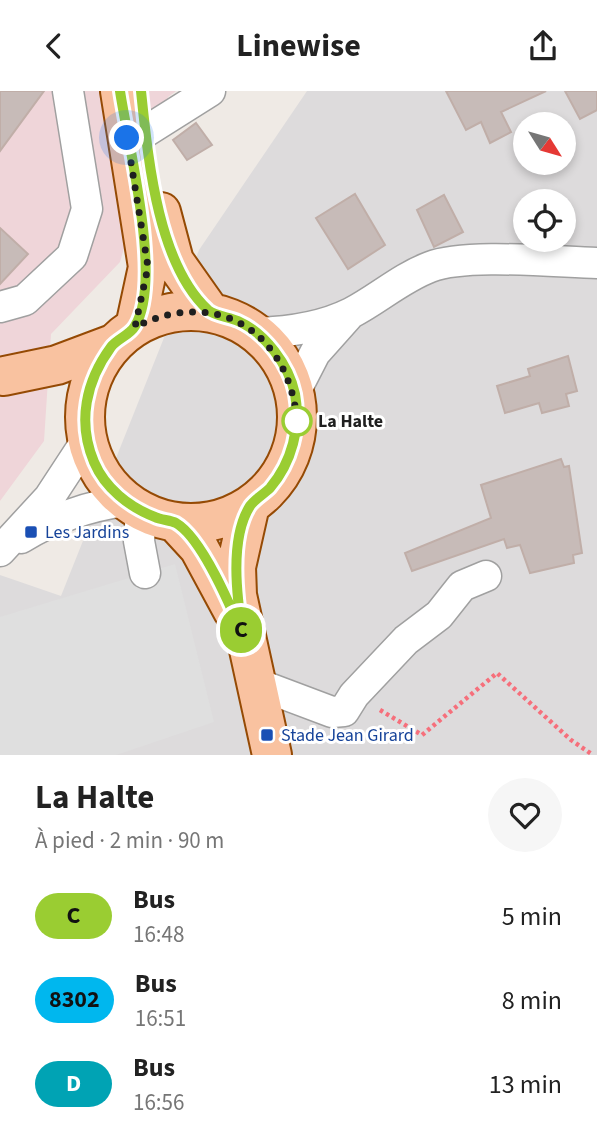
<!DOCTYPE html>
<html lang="fr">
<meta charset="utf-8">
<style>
body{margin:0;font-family:"Source Sans 3",sans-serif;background:#f6f6f6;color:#222;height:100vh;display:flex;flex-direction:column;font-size:26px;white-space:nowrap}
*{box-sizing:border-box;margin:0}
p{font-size:23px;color:#767676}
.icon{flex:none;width:38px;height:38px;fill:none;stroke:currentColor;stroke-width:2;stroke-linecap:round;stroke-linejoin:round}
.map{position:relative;height:664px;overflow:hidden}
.details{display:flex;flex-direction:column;background:#fff;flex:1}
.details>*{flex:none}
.badge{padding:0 14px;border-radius:23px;font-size:24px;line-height:46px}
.needle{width:46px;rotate:127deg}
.controls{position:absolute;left:513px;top:21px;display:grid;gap:14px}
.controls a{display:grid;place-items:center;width:63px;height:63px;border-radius:50%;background:#fff;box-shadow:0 4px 10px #0003;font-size:35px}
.you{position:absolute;width:35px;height:35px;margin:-18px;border:5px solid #fff;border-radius:50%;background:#1a73e8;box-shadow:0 0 0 10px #1a73e833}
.map>.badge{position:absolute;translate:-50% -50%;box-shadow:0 0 0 4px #fff}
.round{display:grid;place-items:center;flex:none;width:74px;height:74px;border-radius:37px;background:#f6f6f6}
.head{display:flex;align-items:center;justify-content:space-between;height:119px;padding:0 35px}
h1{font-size:33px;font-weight:700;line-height:52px}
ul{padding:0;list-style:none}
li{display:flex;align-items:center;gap:21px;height:84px;padding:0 35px}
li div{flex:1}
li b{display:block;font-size:26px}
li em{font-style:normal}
li .badge{min-width:77px;font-weight:700;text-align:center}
header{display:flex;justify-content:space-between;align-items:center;height:91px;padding:0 35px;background:#fff;font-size:32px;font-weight:700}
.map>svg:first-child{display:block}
.residential{fill:#dddbdc;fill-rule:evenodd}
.commercial{fill:#efd5d9}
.parking{fill:#dfdfdf}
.building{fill:#c7bbb8;stroke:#c0aea8;stroke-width:2}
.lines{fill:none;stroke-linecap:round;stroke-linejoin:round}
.minor-casing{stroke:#a0a0a0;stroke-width:33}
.major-casing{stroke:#954a04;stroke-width:42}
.path{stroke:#f66f7b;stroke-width:4.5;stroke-dasharray:3.5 3.5;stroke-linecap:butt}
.minor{stroke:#fff;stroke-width:30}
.major{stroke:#f9c2a0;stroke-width:38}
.line-casing{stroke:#fff;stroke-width:16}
.line{stroke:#9acd32;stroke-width:10}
.walk{stroke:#1f1f1f;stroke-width:7;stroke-dasharray:0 12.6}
.stop-dot{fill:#fff;stroke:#9acd32;stroke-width:3.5}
.transit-dot{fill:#1a4fb4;stroke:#fff;stroke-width:2.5}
.labels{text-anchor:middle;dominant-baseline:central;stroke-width:6;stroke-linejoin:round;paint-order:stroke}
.stop-label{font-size:18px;font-weight:bold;fill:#1f1f1f;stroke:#fff;text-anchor:start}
.transit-label{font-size:18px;fill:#164399;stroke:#fff;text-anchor:start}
</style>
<header><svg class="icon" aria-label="back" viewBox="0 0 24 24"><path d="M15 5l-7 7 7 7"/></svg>Linewise<svg class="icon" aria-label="share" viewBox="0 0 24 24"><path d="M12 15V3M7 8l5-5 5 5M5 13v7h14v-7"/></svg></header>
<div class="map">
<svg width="597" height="664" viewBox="0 0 597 664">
<rect width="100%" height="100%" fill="#efeae5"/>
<path class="residential" d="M307,0H597V664H0V484L61,505L199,159ZM525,33H564V72H525ZM525,110H564V149H525Z"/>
<path class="commercial" d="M0,0H176L168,6L120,171L51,243L44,350L0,410Z"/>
<path class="parking" d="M175,473L214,631L116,664H0V526Z"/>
<path class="building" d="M0,0H44L0,60Z
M446,0H546L501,21L511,41L490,52L481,31L466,39Z
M565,0H597V19L580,28Z
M196,32L212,54L187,69L173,49Z
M355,103L385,154L348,178L316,127Z
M444,104L463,141L434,156L417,119Z
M0,137L28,163L0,193Z
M568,265L577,300L566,303L569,315L542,322L539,312L505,322L497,295L530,285L528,278Z
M561,368L564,376L569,375L582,462L573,464L574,472L530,482L520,454L507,457L504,448L412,480L405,462L491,427L481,394Z"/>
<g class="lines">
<g class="minor-casing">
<path id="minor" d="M127,47L145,41L210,0
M0,216L25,209L72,165L87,118L68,0
M257,242C289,241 321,237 351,222C378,208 401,187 430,176C465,162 556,171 597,172
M295,301L315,262L348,225
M141,420L139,450L145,482
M21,447C52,428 89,415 125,410
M0,460L49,407L87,349
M255,592L332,621L344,620L354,604L406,549L439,524L462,495L486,485"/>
</g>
<g class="major-casing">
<path id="major" d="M120,0L148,176L135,236
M161,121L174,170L210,221
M85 326a106 106 0 1 1 212 0a106 106 0 1 1-212 0Z
M4,285L57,274L113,253
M250,414L236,476L237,504L272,664
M176,432L199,457L233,520"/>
</g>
<path class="path" d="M380,619L422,644L497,582L571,649L593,664"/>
<use href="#minor" class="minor"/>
<use href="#major" class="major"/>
</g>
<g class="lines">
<g class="line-casing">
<path id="line" d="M120,0C128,54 163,190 135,235C130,244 117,248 111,256C86,290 77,331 94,371C105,397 129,416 155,426C161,429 170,429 176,432C202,447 231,516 243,545C237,508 229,448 250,415C255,408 264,403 270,397C292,371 301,336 295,303C289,274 265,242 238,230C229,226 215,225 208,219C157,172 148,66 141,0"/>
</g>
<use href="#line" class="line"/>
<path class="walk" d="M127,47L148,176L135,236C217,195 289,241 297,330"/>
</g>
<circle class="stop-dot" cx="297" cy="330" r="14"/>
<g class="transit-dot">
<rect x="24" y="434" width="14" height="14" rx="3.5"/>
<rect x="260" y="637" width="14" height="14" rx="3.5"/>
</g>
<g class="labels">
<g class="stop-label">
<text x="318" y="330">La Halte</text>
</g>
<g class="transit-label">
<text x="45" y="441">Les Jardins</text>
<text x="281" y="644">Stade Jean Girard</text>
</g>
</g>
</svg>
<div class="controls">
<a><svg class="needle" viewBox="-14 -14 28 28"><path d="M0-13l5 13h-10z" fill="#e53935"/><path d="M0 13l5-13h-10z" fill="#767676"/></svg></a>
<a><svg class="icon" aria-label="locate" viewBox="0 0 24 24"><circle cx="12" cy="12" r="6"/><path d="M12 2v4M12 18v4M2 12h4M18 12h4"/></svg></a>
</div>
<div class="you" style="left:127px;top:47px"></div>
<b class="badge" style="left:241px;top:539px;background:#9acd32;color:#111">C</b>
</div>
<section class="details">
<div class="head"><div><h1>La Halte</h1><p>À pied · 2 min · 90 m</p></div><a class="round"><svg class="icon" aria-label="heart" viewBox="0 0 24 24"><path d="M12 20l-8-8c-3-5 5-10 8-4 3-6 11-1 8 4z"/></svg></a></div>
<ul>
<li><span class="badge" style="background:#9acd32;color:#111">C</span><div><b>Bus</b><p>16:48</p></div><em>5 min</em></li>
<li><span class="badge" style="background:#00b7ee;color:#111">8302</span><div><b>Bus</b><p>16:51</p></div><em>8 min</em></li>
<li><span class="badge" style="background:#00a3b4;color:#fff">D</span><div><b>Bus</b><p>16:56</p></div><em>13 min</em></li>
</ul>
</section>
